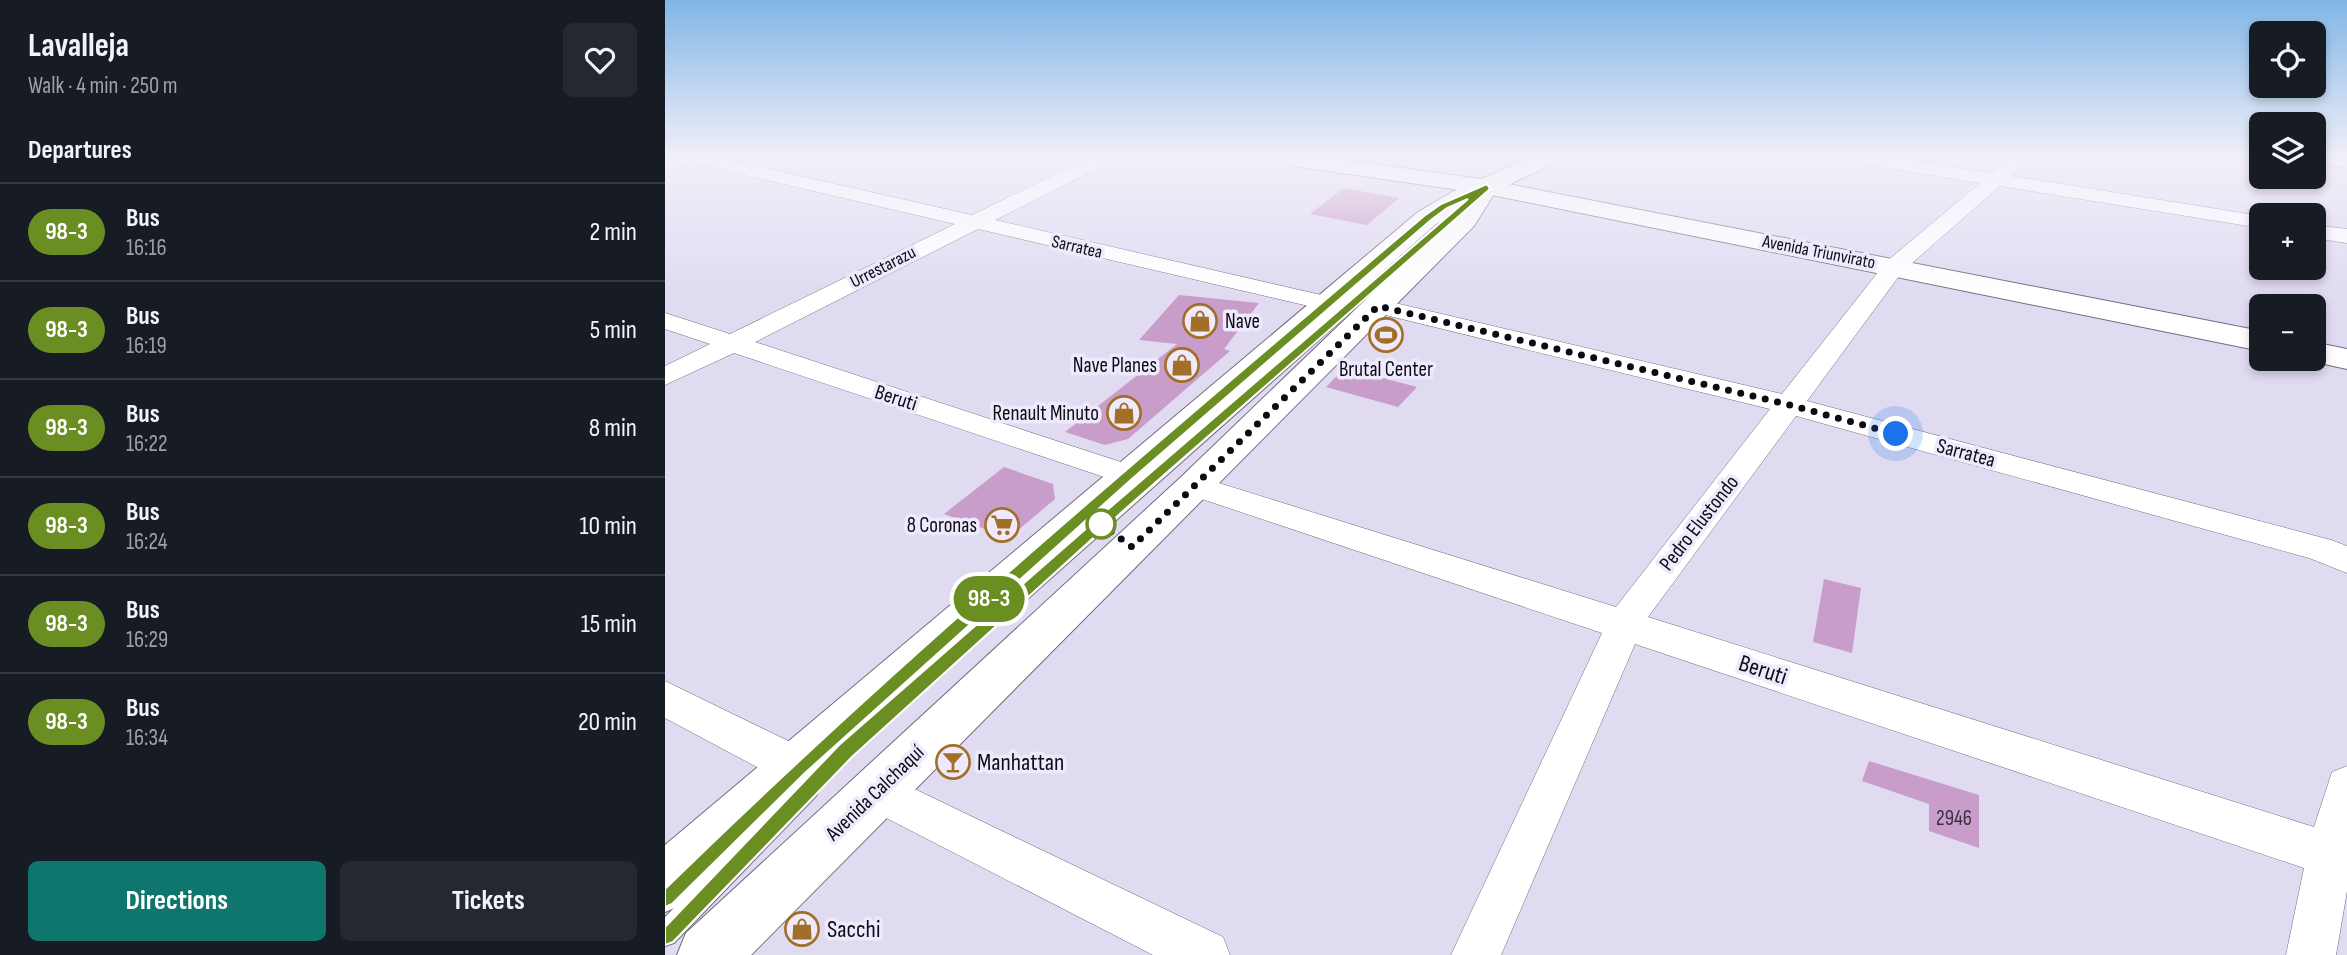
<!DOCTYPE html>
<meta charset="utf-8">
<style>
body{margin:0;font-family:"Sofia Sans Condensed",sans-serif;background:#242831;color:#f1f3f6;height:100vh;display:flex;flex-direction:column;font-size:26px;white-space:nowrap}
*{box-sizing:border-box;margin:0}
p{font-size:23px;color:#9ea1a6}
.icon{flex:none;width:38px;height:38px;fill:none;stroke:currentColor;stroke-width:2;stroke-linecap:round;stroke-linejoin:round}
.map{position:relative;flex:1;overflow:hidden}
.panel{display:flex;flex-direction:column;background:#171b24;width:665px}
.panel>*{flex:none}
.badge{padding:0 14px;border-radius:23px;font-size:24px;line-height:46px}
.tools{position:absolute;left:1584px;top:21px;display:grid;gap:14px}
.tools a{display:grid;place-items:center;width:77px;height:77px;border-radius:10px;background:#171b24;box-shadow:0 4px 10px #0003;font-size:35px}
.you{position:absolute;width:35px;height:35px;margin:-18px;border:5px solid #fff;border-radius:50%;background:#1a73e8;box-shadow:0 0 0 10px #1a73e833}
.map>.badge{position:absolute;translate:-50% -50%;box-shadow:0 0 0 4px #fff}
h2{padding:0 28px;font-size:26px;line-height:63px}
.round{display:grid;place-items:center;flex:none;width:74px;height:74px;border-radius:10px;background:#242831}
.head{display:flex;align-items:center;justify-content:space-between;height:119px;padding:0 28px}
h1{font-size:33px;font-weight:700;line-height:52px}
.action{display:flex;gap:14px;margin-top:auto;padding:14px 28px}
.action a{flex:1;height:80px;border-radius:10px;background:#0f766e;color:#fff;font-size:28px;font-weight:700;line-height:80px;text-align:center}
.action a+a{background:#242831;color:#f1f3f6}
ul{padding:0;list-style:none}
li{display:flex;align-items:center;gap:21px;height:98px;padding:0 28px;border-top:2px solid #363941}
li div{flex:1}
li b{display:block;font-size:26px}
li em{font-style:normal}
li .badge{min-width:77px;font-weight:700;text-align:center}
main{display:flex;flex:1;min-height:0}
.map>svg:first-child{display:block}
.building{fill:#c99dca}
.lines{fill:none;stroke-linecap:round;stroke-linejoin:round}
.service-casing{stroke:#726c80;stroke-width:2}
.minor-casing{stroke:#726c80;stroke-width:1}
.tertiary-casing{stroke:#726c80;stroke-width:2}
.primary-casing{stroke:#726c80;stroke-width:2}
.service{fill:#fff;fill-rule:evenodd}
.minor{fill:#fff;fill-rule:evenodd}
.tertiary{fill:#fff;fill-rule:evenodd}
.primary{fill:#fff;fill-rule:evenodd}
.line{fill:#6b8e23;stroke:#fff;stroke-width:2}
.walk{stroke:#0d0b12;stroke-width:7;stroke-dasharray:0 12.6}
.stop-dot{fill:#fff;stroke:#6b8e23;stroke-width:3.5}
.labels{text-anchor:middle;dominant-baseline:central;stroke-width:7;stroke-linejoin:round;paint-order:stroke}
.far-street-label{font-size:18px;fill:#0d0b12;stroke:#eee9fc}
.poi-label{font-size:21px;fill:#0d0b12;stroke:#eee9fc;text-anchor:end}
.street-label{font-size:21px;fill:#0d0b12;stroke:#eee9fc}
.near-number-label{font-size:21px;fill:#3c3040}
.near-street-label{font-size:24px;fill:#0d0b12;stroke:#eee9fc}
.near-poi-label{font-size:24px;fill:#0d0b12;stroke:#eee9fc;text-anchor:start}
</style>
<main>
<section class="panel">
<div class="head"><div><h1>Lavalleja</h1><p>Walk · 4 min · 250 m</p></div><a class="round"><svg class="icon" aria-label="heart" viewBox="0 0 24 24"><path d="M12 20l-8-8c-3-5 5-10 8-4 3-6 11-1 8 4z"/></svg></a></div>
<h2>Departures</h2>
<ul>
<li><span class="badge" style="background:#6b8e23;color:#fff">98-3</span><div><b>Bus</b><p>16:16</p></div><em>2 min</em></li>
<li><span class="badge" style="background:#6b8e23;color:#fff">98-3</span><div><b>Bus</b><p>16:19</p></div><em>5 min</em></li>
<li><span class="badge" style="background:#6b8e23;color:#fff">98-3</span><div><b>Bus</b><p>16:22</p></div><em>8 min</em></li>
<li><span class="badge" style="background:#6b8e23;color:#fff">98-3</span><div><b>Bus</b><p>16:24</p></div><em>10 min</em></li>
<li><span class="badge" style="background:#6b8e23;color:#fff">98-3</span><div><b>Bus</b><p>16:29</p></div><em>15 min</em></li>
<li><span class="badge" style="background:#6b8e23;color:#fff">98-3</span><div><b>Bus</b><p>16:34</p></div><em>20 min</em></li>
</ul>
<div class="action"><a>Directions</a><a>Tickets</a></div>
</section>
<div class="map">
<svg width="1682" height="955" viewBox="0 0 1682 955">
<rect width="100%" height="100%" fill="#e1dbf2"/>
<path class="building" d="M679,188L734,198L702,225L645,214Z
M514,295L594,303L559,349L565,351L463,439L440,445L400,432L512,344L474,340Z
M680,368L752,387L733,407L661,387Z
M339,467L388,484L390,499L344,538L279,514Z
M1159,579L1196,588L1187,653L1148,642Z
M1204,761L1314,795V848L1264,831V804L1197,781Z"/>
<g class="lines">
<g class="service-casing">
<path id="service" d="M801,199L810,201L349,611L343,613L337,611L334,606L337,601Z
M143,779L151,782L154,789L151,796L9,943L0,946V917L135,782Z"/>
</g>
<g class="minor-casing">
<path id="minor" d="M0,159H60L307,215L422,159H445L443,163L330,220L665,297L674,299L677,304L674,309L665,311L313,229L90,342L474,468L479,475L474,482L463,485L69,353L0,385V366L45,344L0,329V313L65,334L290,224L37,165L28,160L26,163L0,171Z
M1195,159H1237L1326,173L1343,159H1363L1346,176L1596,216V228L1335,186L1237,272L1142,401L1666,540L1682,546V573L1644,558L1131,416L983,617L1649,827L1667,772L1682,766V891L1671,955H1621L1639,868L970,644L836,955H786L937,633L519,493L514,486L519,479L530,475L541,479L951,607L1105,409L704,311L701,306L704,301L713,299L1117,394L1221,262L1315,183L1204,165Z
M1651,159H1682V168L1653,163Z
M1648,225L1682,229V243L1648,238Z
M0,681L148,753L154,767L148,781L133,786L118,781L0,718Z
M212,771L558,937L565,955H488L196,805L190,791L196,777Z"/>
</g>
<g class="tertiary-casing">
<path id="tertiary" d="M617,159H674L822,180L1596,331V351L822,194L628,166L620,164Z
M1648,342L1682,349V369L1637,359H1648Z"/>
</g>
<g class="primary-casing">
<path id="primary" d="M862,159H892L888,164L828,192L829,194L809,226L86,955H12L21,933L516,477L795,209L771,224L477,484L21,903L0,912V845L753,212L787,192Z"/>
</g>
<use href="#service" class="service"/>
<use href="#minor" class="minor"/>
<use href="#tertiary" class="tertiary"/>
<use href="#primary" class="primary"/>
</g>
<linearGradient id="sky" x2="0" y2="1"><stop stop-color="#81b6e6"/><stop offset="0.54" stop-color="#f2eff9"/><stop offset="1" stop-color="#f2eff9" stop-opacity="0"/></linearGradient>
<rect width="1682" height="292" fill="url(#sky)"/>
<path class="line" d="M822,184L825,189L458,511L187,757L8,942L0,945V927L174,745L448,505L803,199L782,208L766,220L468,478L140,773L7,904L0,907V889C239,655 500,436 759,216L776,204Z"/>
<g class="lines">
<path class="walk" d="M436,524L467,547L713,306L1125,405L1231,434"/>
</g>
<defs>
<g id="shop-ring" transform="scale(1.75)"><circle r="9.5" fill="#eee9fc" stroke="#a16f25" stroke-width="1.5"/><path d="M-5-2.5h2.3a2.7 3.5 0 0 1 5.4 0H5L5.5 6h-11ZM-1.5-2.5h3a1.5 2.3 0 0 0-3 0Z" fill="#a16f25"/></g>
<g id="stadium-ring" transform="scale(1.75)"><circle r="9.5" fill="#eee9fc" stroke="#a16f25" stroke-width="1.5"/><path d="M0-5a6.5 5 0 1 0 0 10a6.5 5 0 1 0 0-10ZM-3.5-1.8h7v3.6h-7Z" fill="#a16f25"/></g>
<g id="supermarket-ring" transform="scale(1.75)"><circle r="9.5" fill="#eee9fc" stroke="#a16f25" stroke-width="1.5"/><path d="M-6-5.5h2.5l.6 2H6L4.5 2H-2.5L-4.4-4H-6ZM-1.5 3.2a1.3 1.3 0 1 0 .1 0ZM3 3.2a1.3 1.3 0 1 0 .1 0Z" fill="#a16f25"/></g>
<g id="bar-ring" transform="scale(1.75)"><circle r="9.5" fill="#eee9fc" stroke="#a16f25" stroke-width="1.5"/><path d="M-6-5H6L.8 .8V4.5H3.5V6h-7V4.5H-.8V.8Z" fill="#a16f25"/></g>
</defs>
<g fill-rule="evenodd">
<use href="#shop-ring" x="535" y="321"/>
<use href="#stadium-ring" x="721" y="335"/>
<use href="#shop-ring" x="517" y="365"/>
<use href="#shop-ring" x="459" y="413"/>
<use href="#supermarket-ring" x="337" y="525"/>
<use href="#bar-ring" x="288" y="762"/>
<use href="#shop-ring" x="137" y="929"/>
</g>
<circle class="stop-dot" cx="436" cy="524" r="14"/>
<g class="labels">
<g class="far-street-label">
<text transform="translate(412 247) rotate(13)">Sarratea</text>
<text transform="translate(1154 252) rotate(11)">Avenida Triunvirato</text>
<text transform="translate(218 267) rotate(-27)">Urrestarazu</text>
</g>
<g class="poi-label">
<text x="560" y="321" text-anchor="start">Nave</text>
<text x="492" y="365">Nave Planes</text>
<text x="721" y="369" text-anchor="middle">Brutal Center</text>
<text x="434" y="413">Renault Minuto</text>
<text x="312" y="525">8 Coronas</text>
</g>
<g class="street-label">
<text transform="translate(231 398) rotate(18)">Beruti</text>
<text transform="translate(1301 453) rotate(15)">Sarratea</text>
<text transform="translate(1034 523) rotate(-52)">Pedro Elustondo</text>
<text transform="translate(210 793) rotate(-44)">Avenida Calchaquí</text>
</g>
<g class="near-number-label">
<text x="1289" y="818">2946</text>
</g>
<g class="near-street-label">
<text transform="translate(1098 670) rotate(18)">Beruti</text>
</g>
<g class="near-poi-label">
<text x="312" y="762">Manhattan</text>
<text x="162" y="929">Sacchi</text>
</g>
</g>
</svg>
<div class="tools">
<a><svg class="icon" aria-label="locate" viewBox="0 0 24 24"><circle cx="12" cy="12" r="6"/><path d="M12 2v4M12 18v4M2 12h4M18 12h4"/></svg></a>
<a><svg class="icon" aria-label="layers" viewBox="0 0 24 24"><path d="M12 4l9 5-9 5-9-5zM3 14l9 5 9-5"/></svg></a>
<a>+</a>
<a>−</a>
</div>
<div class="you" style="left:1231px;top:434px"></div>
<b class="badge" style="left:324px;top:599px;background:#6b8e23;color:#fff">98-3</b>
</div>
</main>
